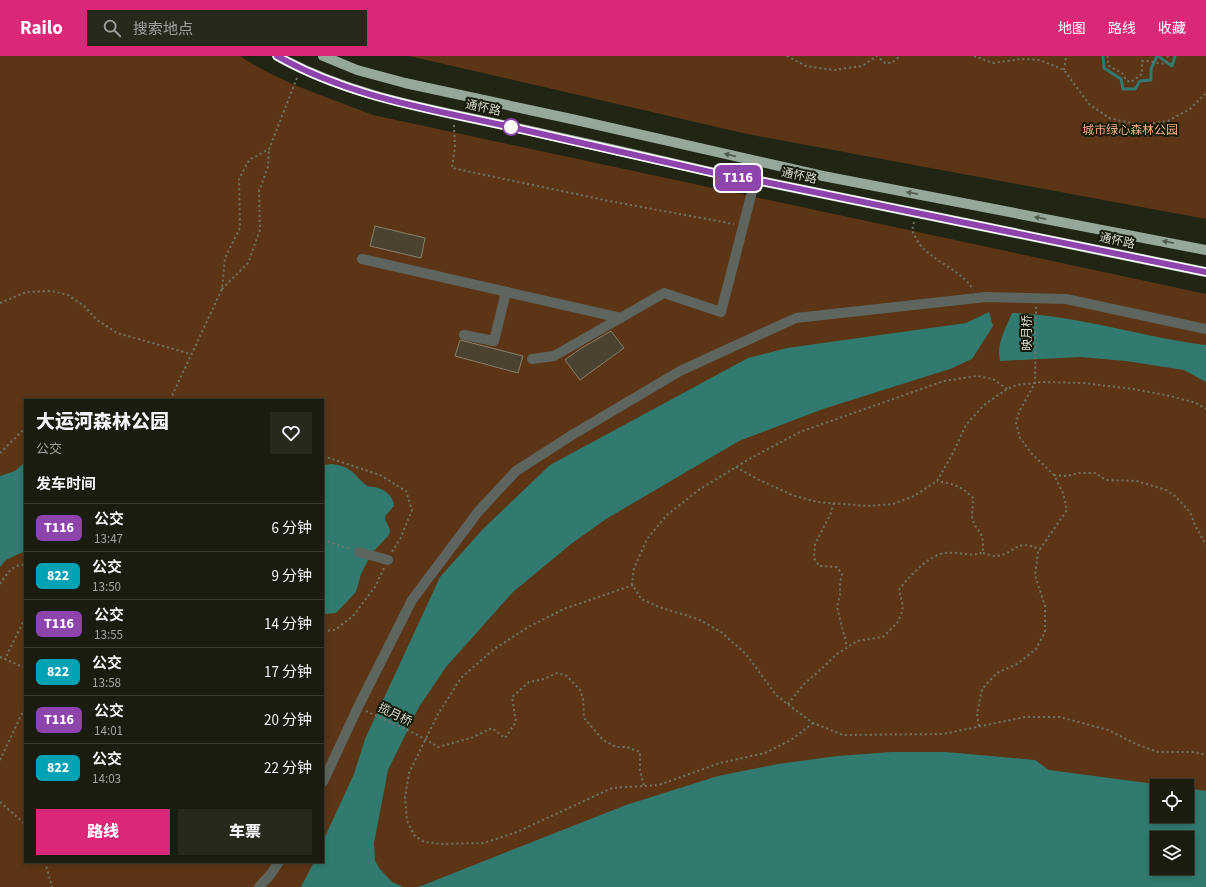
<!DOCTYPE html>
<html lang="zh">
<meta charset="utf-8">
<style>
body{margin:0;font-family:"Source Sans 3","Noto Sans SC",sans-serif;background:#26291c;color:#f1f3f6;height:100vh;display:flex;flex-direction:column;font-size:15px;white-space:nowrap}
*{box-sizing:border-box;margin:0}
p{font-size:13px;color:#9fa19e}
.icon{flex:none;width:22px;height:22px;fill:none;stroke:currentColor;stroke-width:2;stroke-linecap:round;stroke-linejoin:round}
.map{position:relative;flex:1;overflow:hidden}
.panel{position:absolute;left:24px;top:343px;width:300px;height:464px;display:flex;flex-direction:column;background:#191c0e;border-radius:0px;box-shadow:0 2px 6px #0003,0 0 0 1px #373a2e}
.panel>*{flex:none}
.badge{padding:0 8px;border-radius:6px;font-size:14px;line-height:26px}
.fabs{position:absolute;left:1150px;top:723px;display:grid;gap:8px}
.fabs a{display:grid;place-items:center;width:44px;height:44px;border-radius:0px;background:#191c0e;box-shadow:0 2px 6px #0003,0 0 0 1px #373a2e;font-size:20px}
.map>.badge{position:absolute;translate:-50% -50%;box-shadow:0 0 0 2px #fff}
h2{padding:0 12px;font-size:15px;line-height:36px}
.round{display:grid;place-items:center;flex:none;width:42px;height:42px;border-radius:0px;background:#26291c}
.head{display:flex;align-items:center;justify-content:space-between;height:68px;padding:0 12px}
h1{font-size:19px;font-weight:800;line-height:30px}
.button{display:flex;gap:8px;margin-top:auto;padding:8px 12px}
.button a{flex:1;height:46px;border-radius:0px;background:#db2777;color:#fff;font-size:16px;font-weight:800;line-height:46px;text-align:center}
.button a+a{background:#26291c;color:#f1f3f6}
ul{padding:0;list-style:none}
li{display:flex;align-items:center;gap:12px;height:48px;padding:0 12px;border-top:1px solid #373a2e}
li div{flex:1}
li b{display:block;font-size:15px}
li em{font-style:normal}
li .badge{min-width:44px;font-weight:700;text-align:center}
header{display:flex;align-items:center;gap:24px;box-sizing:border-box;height:56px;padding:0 20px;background:#db2777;color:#fff}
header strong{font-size:19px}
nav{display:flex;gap:22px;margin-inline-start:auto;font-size:14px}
.search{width:280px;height:36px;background:#26291c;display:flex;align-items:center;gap:10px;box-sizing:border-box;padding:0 14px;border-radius:0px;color:#9fa19e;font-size:15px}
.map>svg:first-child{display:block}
.green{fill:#5b3515;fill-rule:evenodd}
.water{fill:#317a6f;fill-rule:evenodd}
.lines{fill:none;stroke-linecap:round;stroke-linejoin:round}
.stream{stroke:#317a6f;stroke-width:3}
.building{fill:#4b4330;stroke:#89806b}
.path{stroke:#727566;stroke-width:2;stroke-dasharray:2 3;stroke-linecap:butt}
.minor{stroke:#5d655e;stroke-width:10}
.major{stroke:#96a89a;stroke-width:10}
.oneway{fill:#505b4b}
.line-casing{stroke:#fff;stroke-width:9}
.line{stroke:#8e44ad;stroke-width:6}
.stop-dot{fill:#fff;stroke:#8e44ad;stroke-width:2}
.labels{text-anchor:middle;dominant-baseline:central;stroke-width:4;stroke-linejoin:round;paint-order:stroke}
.street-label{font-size:12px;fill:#d7dacf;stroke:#171c0a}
.park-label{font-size:12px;fill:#f2ae7b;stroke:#171c0a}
</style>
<header>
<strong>Railo</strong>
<div class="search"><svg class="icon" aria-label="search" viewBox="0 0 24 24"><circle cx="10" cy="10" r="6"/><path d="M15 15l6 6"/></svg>搜索地点</div>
<nav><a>地图</a><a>路线</a><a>收藏</a></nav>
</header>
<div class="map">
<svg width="1206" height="831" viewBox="0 0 1206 831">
<rect width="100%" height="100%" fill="#212513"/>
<path class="green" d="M0,0H240C280,27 328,41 373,59L1206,238V831H0ZM25,344H323V806H25ZM1157,730H1187V760H1157ZM1157,782H1187V812H1157Z
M409,0H1206V163L747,78Z"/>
<path class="water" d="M989,256L993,270L972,303L950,313L823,353L739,385L606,463L571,488L513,536L446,611L419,651L388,714L374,787L375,805L380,813L392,826L403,831H301L314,806H323V785L354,718L365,683L440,521L483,473L550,409L748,302L787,292L966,267Z
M1012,257C1078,259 1141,281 1206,289V326L1184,314L1126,305L1080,301L1000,305C996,288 1006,272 1012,257Z
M25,406V495L6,504L0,511V420L15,415Z
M332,408C339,409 344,410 350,414C356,418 360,425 366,429C370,432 374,430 378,432C386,434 394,442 394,450L386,459L385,463L390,474L389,479L371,498L361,518L356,536L336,557L323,558V409Z
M892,696H946L1035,704L1049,714L1170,730H1157V760H1187V732L1206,735V831H417L421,830L626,749L718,720L778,708L837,700ZM1157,782H1187V812H1157Z"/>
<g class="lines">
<path class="stream" d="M1103,0L1104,12L1121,23L1123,33H1135L1140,25L1151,24V13L1157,0
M1158,0L1172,10L1175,0"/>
</g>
<path class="building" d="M375,170L425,182L421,202L370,190Z
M611,275L624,292L580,324L565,304L580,293Z
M460,284L523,300L518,317L455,300Z"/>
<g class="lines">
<path class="path" d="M787,0L806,10L834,14L862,10L877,0L885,7H891L897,3L899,0
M974,0L993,7L1021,3L1040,4L1064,14L1089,48L1109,62L1140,69L1168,65L1190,53L1206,37
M1108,0L1107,2L1109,10L1122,17L1127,25L1131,26L1142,18V5C1151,4 1159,9 1166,7L1168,0
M1064,14L1066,0
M454,69L455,91L452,112L609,145L734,168
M914,166L912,175C915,180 918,187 922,191C934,205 965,217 973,234
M222,233L248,207L260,174L259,135L268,111L269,93
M0,247L26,236L52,235L68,239L84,250L97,264L117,277L191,298
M1007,333L993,323L977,320L944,325L800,376L751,402L700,433L667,459L647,483L634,512L632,528L641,543L659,551L698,563L721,576L746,598L776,639L794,653L813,667L843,679L943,678L1025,661H1060L1108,674L1136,688L1158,696H1195L1206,699
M170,344L222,233L225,202L240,172L239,123L249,104L269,93L297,22
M191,344H195
M0,397L25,372
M323,400L380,419L406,435L412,454L400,483L392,496
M736,411L757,423L792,439L817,446L868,450L893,448L914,440L937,425L953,397L966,369L984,349L1007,333L1017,329L1042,326L1083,327L1133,333L1170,340L1196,347L1206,353
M1054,419L1067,420L1079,417H1095L1106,424L1137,425L1166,434L1175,440L1190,456L1195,469L1206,489
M834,447L830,459L815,488L814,502L819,510L837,511L842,518L840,527V539L837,551L847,591
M323,484L350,493
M983,497C987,498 992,500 995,500C1014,500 1016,480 1040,494
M0,528C7,518 12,508 25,509
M633,529L564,553L530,570L494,593L461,622L438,658L409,717L405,741L407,765L414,779L424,786L442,788L484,787L517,776L612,732L659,729L720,707L765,697L791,684L813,667
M25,562L5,603L25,612
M323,575L335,574L353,560L375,531L384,512
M0,601L5,603
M788,648L805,627L818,616L837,598L857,585L883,581L897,567L901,559L903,550L899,534C908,521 929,499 945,497C958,495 971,502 983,496V485L981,478L974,468L972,461L973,442C962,430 953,428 937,425
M366,655C389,666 417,677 438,691L471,682L492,672L505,682L516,666L512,641L529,626L544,623L557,617L567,620L580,634L583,642L584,662L603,684L616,691H627L640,696V714L644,730
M979,670L977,658L982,633L997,617L1017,608L1036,593L1045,576V550L1035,519L1038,496L1067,454L1063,437L1054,419L1032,398L1020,382L1016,367L1019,356L1035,327L1036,251
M0,704L25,651
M0,746L25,768
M45,806L52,831"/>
<path class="minor" d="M362,203L621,262
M464,279L494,285L506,236
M532,303L554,300L664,237L721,256L755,124
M359,496L388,504
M323,726L358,651L412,544L478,456L516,415L572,379L680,315L796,262L986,241L1066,243L1206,273
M259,831L270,819L279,806"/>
<path class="major" d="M277,0C349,40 429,53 508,70C586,87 663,105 741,123L755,124L1206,216
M323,0L357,14L405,27L576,64L823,120L1206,194"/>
</g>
<defs><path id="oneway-solid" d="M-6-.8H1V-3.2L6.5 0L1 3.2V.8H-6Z"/></defs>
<g class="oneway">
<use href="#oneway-solid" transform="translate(730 99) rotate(-167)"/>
<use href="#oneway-solid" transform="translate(912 137) rotate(-169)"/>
<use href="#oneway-solid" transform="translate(1040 162) rotate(-169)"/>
<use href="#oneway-solid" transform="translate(1168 186) rotate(-169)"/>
</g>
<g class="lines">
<g class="line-casing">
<path id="line" d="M277,0C349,41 431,53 511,71C588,88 664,106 741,123L755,124L1206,216"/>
</g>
<use href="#line" class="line"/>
</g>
<circle class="stop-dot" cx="511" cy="71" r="8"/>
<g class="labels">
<g class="street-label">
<text transform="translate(483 52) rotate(12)">通怀路</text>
<text transform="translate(799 120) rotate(12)">通怀路</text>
<text transform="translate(1117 185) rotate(12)">通怀路</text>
<text transform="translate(1027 277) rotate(-90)">映月桥</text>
<text transform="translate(395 659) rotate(26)">揽月桥</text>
</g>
<g class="park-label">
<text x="1130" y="74">城市绿心森林公园</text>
</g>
</g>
</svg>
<div class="fabs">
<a><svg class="icon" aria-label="locate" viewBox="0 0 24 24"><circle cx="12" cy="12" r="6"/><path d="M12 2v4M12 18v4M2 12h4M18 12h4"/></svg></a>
<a><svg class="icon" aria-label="layers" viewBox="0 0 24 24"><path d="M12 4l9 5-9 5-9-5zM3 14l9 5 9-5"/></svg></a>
</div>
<b class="badge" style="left:738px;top:122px;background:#8e44ad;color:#fff">T116</b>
<section class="panel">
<div class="head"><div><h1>大运河森林公园</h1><p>公交</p></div><a class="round"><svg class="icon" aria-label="heart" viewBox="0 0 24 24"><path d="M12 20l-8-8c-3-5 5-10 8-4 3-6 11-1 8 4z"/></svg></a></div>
<h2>发车时间</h2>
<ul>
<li><span class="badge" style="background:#8e44ad;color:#fff">T116</span><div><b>公交</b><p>13:47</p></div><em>6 分钟</em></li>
<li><span class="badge" style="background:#00a3b4;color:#fff">822</span><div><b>公交</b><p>13:50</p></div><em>9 分钟</em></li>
<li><span class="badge" style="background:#8e44ad;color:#fff">T116</span><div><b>公交</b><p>13:55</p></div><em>14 分钟</em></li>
<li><span class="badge" style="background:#00a3b4;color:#fff">822</span><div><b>公交</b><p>13:58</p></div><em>17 分钟</em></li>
<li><span class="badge" style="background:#8e44ad;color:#fff">T116</span><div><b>公交</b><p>14:01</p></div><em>20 分钟</em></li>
<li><span class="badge" style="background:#00a3b4;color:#fff">822</span><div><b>公交</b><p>14:03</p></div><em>22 分钟</em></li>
</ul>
<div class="button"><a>路线</a><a>车票</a></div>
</section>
</div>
